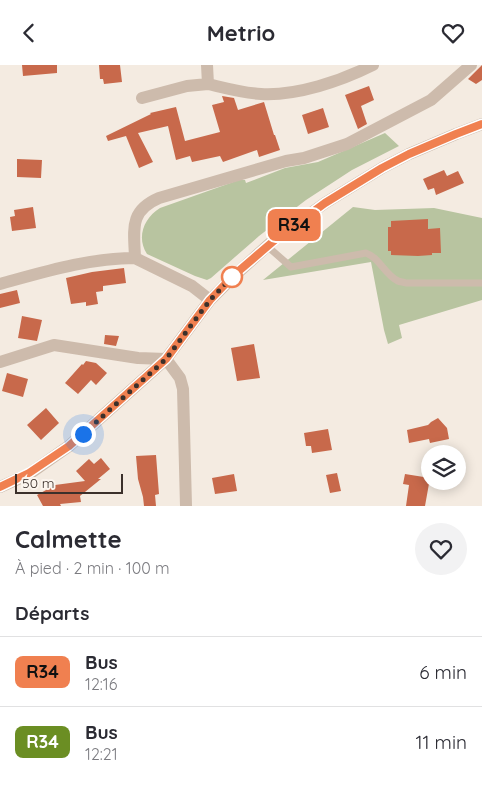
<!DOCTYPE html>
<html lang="fr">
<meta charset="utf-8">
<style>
body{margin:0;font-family:Quicksand,sans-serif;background:#f2f2f3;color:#2b2b33;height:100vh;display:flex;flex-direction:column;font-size:19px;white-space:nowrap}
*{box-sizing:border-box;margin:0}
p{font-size:16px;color:#7c7c81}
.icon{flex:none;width:28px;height:28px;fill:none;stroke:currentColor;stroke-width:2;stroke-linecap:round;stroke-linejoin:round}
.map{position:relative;height:441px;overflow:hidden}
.sheet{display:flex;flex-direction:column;background:#fff;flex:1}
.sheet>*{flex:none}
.badge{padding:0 10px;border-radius:8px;font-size:18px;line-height:32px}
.tools{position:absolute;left:421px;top:380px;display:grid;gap:10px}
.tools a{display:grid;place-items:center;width:45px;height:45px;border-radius:50%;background:#fff;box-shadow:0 2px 12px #0003;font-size:25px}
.scale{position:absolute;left:15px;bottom:12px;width:108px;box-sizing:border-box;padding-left:5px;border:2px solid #3b302b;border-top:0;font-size:14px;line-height:18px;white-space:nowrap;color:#3b302b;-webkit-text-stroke:4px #fbf5ee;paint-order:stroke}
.you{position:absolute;width:25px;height:25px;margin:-12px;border:4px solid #fff;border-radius:50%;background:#1a73e8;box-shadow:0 0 0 8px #1a73e833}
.map>.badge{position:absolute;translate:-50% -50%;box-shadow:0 0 0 2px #fff}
h2{padding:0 15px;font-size:19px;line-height:45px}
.round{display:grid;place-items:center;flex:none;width:52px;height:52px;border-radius:26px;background:#f2f2f3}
.summary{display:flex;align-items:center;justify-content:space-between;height:85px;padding:0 15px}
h1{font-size:24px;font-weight:800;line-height:38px}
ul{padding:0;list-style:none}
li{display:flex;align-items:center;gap:15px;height:70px;padding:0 15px;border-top:1px solid #e1e1e2}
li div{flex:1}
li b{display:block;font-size:19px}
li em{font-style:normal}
li .badge{min-width:55px;font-weight:700;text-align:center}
header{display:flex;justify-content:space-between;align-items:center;height:65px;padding:0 15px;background:#fff;font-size:22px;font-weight:800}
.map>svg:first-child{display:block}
.green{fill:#b8c4a0}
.building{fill:#c8694b}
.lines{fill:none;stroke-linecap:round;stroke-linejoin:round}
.service{stroke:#cdbbac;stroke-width:7}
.minor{stroke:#cdbbac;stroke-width:12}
.line-casing{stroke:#fff;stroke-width:11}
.line{stroke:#f08050;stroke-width:8}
.walk{stroke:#3b302b;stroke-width:5;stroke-dasharray:0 9}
.stop-dot{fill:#fff;stroke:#f08050;stroke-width:2.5}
</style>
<header><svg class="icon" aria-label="back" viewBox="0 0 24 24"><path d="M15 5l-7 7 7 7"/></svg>Metrio<svg class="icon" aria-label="heart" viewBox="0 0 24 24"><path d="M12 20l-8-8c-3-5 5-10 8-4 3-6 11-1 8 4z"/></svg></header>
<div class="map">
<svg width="482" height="441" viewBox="0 0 482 441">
<rect width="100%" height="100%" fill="#f4ebe1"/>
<path class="green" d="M385,68L399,81L352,105L306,135L259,171L211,213L207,215L195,211L147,189C136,172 144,153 160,143L239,115H245L246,118L285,103L318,97Z
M353,142L375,145L434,143L482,153V235L399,260L402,273L388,279L384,265L371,197L263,215Z"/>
<path class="building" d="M22,0H57V8L23,11Z
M99,0H120L122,17L104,19L103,14H100Z
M482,0V15L476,19L468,14Z
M369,21L374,35L361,41L367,59L358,64L345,30Z
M222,31L234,33L238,45L264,37L274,70H275L280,85L259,92L257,85L223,97L220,91L192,97L190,91L176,95L168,61L138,68L153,97L139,103L126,71L108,76L106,71L151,49L150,48L176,42L185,76L220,67L212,40L224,37Z
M323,43L329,62L308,69L302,50Z
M17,94L42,95L41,113L17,112Z
M444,105L447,111L458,106L464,118L436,130L434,123L428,125L423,114Z
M33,142L36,163L12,166L10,152L15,151L14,145Z
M428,154V164L440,163L441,188H432V190L418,191L391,190V186H388V162H391V156Z
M124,203L126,218L103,221V226L96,227L98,239L86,241V237L71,239L66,213L92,207Z
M17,225L20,238L0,243V229Z
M22,251L42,255L37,276L18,273Z
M105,270L119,271L116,281L104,279Z
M254,279L260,313L237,316L231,283Z
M86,296L96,298L107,308L96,320L91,315L78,329L65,318L82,299L83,300Z
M7,308L28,314L23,332L2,326Z
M46,343L59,358L41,375L27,360Z
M438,353L447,363L449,374L430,378L429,374L409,378L407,365L428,360L431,357Z
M328,364L332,385L312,388L311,381H306L304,368Z
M156,390L159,429L155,430L156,441H144L143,432L138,414L136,391Z
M101,393L110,404L98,414H101L80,431L81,437L60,439L61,441H43L37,430L55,420L85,416L76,406L89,394L94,399Z
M337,408L341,426L330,428L326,410Z
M234,409L237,426L215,429L212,413Z
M405,409L430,413L425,441H406L409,420L403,419Z"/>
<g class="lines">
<path class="service" d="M267,181L291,202L366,188C380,193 384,209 398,216C400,217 403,217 406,218H481"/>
<path class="minor" d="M207,0L208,19C225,23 243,28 261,29C297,31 341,16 373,0
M142,33L187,21L208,19
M0,219C44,207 89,193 135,193
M210,235L192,221L135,193C134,164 129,146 159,133L286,96L304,93L347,79L431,35L471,0
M166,294L180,313L183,324L186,441
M0,297L54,280L138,293L166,294
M0,422L29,409L69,381L166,294L210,235L234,211L275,174L325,138L382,103L409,89L456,69L482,59"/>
</g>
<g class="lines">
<g class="line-casing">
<path id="line" d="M0,422L29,408L69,381L138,319L166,294L210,235L234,210L276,174L325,138L382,103L409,89L456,69L482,59"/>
</g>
<use href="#line" class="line"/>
<path class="walk" d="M83,369L166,294L210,235L234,210L232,212"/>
</g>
<circle class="stop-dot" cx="232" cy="212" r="10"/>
</svg>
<div class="tools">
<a><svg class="icon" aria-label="layers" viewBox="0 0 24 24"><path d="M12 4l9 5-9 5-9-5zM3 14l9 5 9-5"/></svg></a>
</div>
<div class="scale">50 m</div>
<div class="you" style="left:83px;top:369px"></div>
<b class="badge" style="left:294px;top:160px;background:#f08050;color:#111">R34</b>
</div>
<section class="sheet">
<div class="summary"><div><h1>Calmette</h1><p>À pied · 2 min · 100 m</p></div><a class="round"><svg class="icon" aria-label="heart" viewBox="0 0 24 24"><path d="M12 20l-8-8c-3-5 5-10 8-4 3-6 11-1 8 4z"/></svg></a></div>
<h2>Départs</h2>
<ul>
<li><span class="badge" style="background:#f08050;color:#111">R34</span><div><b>Bus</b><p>12:16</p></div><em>6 min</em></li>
<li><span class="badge" style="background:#6b8e23;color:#fff">R34</span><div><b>Bus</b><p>12:21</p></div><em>11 min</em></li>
</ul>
</section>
